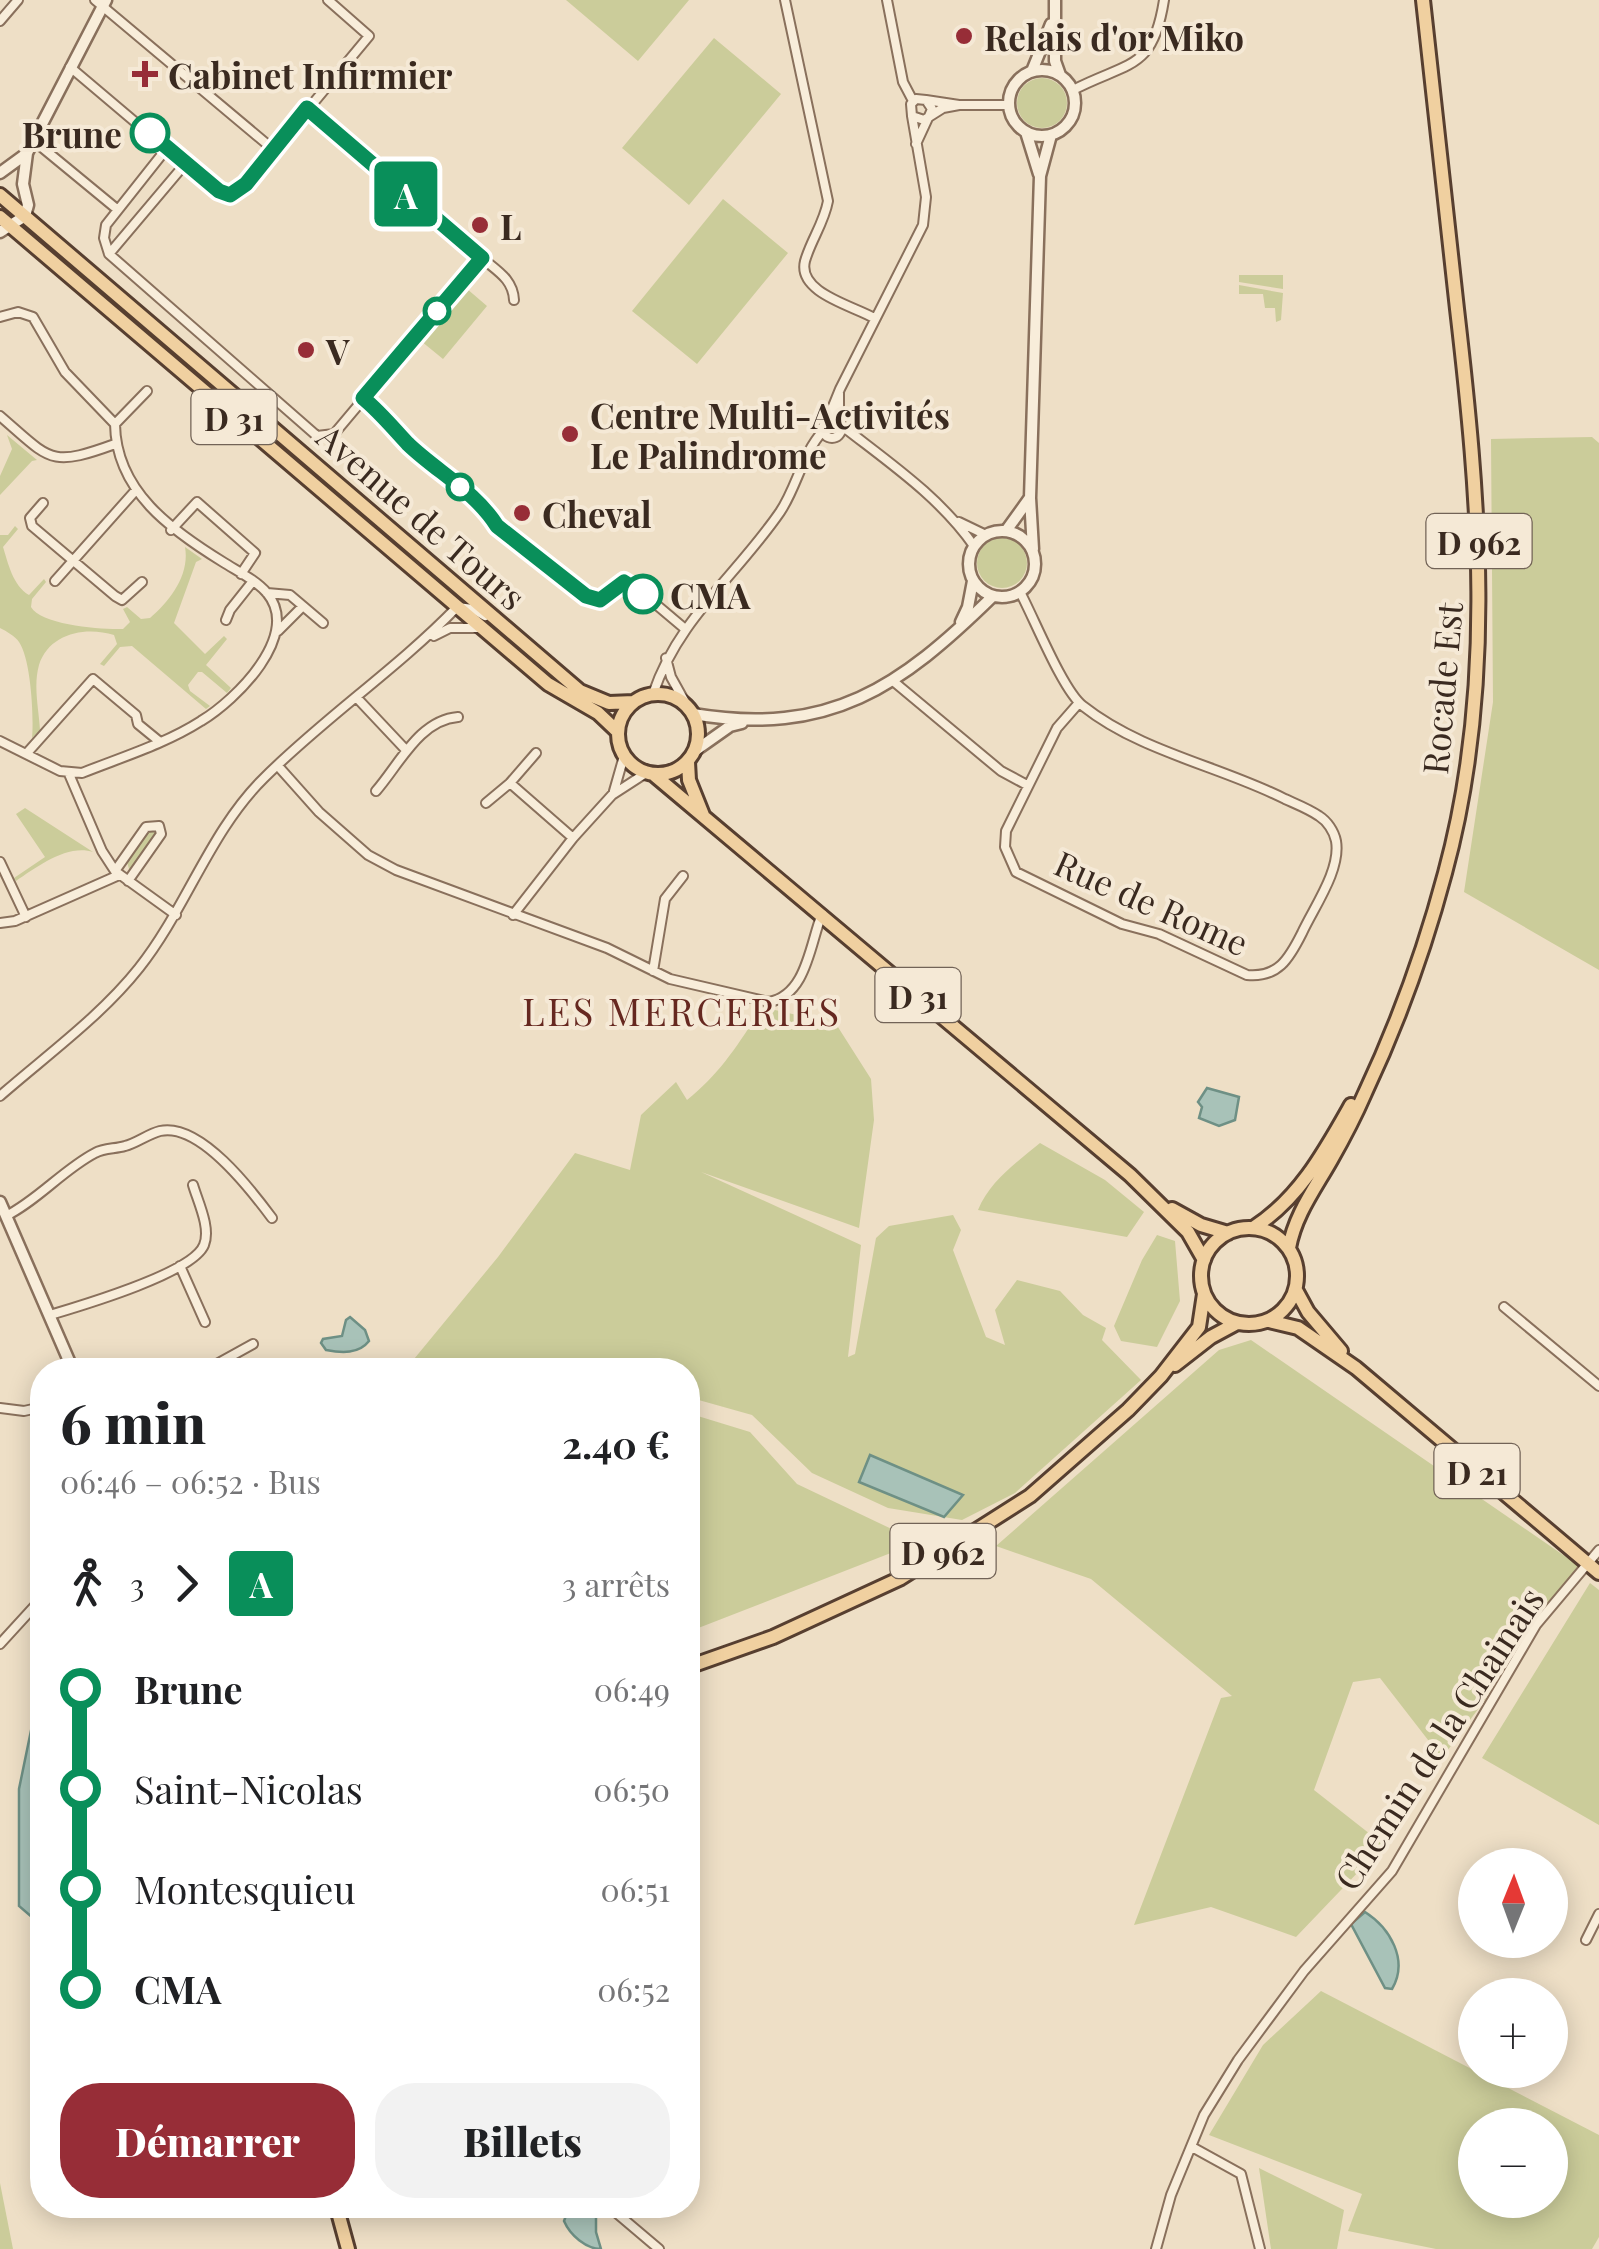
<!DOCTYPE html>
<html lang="fr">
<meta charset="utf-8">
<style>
body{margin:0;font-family:"Playfair Display",serif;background:#f2f2f2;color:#202124;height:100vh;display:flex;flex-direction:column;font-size:38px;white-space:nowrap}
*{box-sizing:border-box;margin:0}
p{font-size:32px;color:#757577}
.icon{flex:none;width:55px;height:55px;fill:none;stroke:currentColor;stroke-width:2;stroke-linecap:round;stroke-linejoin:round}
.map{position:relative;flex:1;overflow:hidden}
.details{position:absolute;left:30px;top:1358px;width:670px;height:860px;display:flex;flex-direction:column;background:#fff;border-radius:40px;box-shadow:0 5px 25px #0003}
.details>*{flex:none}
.badge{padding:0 20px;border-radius:8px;font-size:35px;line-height:65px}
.needle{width:65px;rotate:1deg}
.fabs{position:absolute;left:1458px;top:1848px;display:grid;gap:20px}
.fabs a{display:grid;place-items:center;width:110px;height:110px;border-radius:50%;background:#fff;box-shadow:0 5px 25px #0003;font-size:50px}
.map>.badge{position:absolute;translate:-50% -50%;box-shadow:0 0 0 5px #fff}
.legs{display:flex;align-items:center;gap:15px;height:110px;padding:0 30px;font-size:32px}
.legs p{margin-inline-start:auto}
.overview{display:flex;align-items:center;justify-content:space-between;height:170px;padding:0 30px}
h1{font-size:55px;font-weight:800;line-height:75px}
.cta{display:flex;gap:20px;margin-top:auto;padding:20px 30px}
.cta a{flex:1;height:115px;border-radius:40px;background:#972d37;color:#fff;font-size:40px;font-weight:800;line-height:115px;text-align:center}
.cta a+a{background:#f2f2f2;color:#202124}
ul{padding:0 30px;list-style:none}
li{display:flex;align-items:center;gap:35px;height:100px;font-size:38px}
li i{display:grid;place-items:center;width:15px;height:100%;margin:0 12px;background:currentColor}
li i::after{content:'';width:25px;height:25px;margin:-12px;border:8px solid;border-radius:50%;background:#fff}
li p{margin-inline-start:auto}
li:first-child i{background:linear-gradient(#0000 50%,currentColor 0)}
li:last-child i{background:linear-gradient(currentColor 50%,#0000 0)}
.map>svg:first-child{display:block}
.green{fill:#cbcc9a;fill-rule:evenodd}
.water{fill:#a8c2b8;stroke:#6e9085;stroke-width:2.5}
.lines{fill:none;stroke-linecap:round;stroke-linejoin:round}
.minor-casing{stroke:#89705c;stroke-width:12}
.tertiary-casing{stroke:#89705c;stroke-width:15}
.primary-casing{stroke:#573f30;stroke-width:18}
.minor{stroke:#f8edda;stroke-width:8}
.tertiary{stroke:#f8edda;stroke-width:10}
.primary{stroke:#f0d0a0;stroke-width:12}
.line-1-casing{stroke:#fff;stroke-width:22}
.line-1{stroke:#098f5a;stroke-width:15}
.poi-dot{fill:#972d37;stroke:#f5e9d6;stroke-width:4}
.stop-1-dot{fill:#fff;stroke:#098f5a;stroke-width:5}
.labels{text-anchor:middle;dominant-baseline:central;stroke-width:8;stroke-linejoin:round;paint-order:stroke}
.shield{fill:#f5e9d6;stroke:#726357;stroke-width:2.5}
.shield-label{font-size:32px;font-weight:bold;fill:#3a2a20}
.poi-label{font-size:35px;font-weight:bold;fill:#3a2a20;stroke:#f5e9d6;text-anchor:start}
.stop-label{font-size:35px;font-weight:bold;fill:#3a2a20;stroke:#f5e9d6;text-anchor:end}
.street-label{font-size:35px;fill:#3a2a20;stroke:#f5e9d6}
.neighbourhood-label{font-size:38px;letter-spacing:2.5px;fill:#662820;stroke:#f5e9d6}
</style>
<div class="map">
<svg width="1599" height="2249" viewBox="0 0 1599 2249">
<rect width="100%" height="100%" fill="#eedfc6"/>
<path class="green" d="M566,0H689L638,61Z
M714,38L781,94L689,205L622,148Z
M1017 103a25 25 0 1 1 50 0a25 25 0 1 1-50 0Z
M723,199L788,253L697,364L632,311Z
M1239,275H1283V289L1239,282Z
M1239,285L1283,293L1281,320L1276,322L1275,308H1265L1263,294H1239Z
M466,288L487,306L443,359L421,341Z
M7,435L37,460L32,461L0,495V476L12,449Z
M1592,437L1599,443V970L1464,892L1493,702L1491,439Z
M15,526L18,529L3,547C8,563 13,586 29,595L44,579L46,582L32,599L31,607C41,625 103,630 123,629L130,622L123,609L127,607L141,619L150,618C170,601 190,575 185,547L202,559L196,562L174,623L205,654L224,636L227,639L206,665L231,688L227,693L202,672H198L188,685L190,691L210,706L206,709L132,646L120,647L104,666L100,664L117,644L114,635C86,626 49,633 39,665C33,686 39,710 40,730L32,738C34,718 31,659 19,642C15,636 6,631 0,628V535H8Z
M977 563a25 25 0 1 1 50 0a25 25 0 1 1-50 0Z
M25,808L93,852C67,844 37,867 16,881L14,878L45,857L16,814Z
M149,829H157V834L134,867L129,869L127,862Z
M762,1007L836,1024L871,1079L874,1120L859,1228L701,1172L861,1245L848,1357L855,1354L876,1238L889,1226L953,1215L961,1230L953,1250L986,1337L1005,1345L995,1310L1017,1280L1060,1291L1083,1315L1106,1328L1102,1340L1141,1380L1015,1493L962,1520L888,1508L812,1473L752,1415L688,1397V1370H624L611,1364L613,1370H405L498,1257L575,1153L630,1170L641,1115L676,1082L687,1100C720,1074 740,1042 762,1007Z
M1040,1143L1105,1180L1144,1212L1127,1237L978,1210C990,1181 1016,1163 1040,1143Z
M1157,1235L1175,1241L1180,1301L1157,1347L1121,1341L1114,1326L1142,1260Z
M1251,1340L1582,1568L1442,1758L1380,1678L1353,1682L1314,1790L1384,1845L1296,1937L1211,1907L1134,1925L1221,1698L1232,1696L1091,1579L996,1546L1219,1350Z
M688,1413L750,1432L797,1484L919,1542L688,1632Z
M1590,1583L1599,1590V1825L1482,1758Z
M1321,1991L1599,2135V2237L1592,2249H1436L1348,2231L1362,2194L1209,2135L1263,2045ZM1475,2125H1550V2200H1475Z
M1259,2168L1344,2210L1337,2249H1271Z
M0,2183L13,2249H0Z"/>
<path class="water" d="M1207,1088L1239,1097L1235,1120L1219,1126L1199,1118L1202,1107L1198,1102Z
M350,1317L365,1330L369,1341C359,1354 342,1353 326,1350L321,1343L323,1339L342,1336L346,1320Z
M870,1455L963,1495L944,1517L859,1482Z
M42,1677V1901L33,1918L19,1906V1789Z
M1365,1912C1390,1928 1409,1960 1392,1989L1385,1988L1351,1924Z
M570,2205H596V2232L601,2249C586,2249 570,2235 564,2221Z"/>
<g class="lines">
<g class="minor-casing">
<path id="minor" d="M95,0L274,150
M785,0L828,201C824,223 811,240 805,261C797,293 854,306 874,318
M887,0L903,82L913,101
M0,21L18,0
M70,67L193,171L219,191L230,195L246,184L369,36L328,0
M1073,90C1129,61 1153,71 1164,0
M926,100L959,105H1009
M929,116L932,109L926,100L916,99L911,104L912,116L924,120L943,108L959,105
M33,140L118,210
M916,144L928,118
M167,148L106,225L104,238L109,254L317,436L334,434L482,258L307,108
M109,254L185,164
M482,258C497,271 513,279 514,300
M0,317L18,312L33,317L65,372L115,424C116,491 171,530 223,562C237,571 256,580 267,593C302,635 236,700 201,721C165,744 122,757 82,773L60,771L0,741
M363,398C380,412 393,428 408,443C436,472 476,491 497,526L586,596L599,600L624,582L633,585L684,628
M0,416C51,460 49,468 115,444
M823 429a9 9 0 1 1 18 0a9 9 0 1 1-18 0Z
M827,421L840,389L923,225L926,197L912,116
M839,422V393
M115,424L147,391
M841,425C888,462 939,496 974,546
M43,503L30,518L32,526L115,596L122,600L142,582
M959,522L986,535
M171,530L197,502L255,553L241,574
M55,581L136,490
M1020,592C1034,618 1063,691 1083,706C1141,752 1220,766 1285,799C1296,804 1309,809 1319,816C1327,821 1334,831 1336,841C1341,870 1314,907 1302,933C1289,959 1278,978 1247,975L1159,934L1122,924L1016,872L1005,847L1006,831L1057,728L1078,704
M267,593L290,595L303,606L278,631
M303,606L323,623
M226,620L230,610L253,581
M434,636L450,628H478
M666,658L671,677L686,704
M893,681L1001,771L1027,785
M653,694C678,619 736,576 780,512C797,487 802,454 823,431
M357,698L405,749
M27,753L93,679L136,715L138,724L160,742
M278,766L319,812L368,855L396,870L607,948L670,979L769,1002C807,995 810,943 822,914
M69,774L102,851L115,871L176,915
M510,783L573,838
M376,791C399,765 419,720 458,717
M614,791L624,756
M486,803L510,783L536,753
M0,862L26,917
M115,871L146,827L159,826L161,834L128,881
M513,915L573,838L612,795L646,773
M0,923L15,921L119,875
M653,971L665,899L683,876
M0,1096C47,1055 101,1016 139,968C186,909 210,831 264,778C325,717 397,669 457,607L473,609L485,616
M6,1216C38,1200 64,1169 95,1153C104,1148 115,1149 125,1146C137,1143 148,1134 160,1131C200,1122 252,1191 272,1218
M180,1266L205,1322
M1504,1307L1599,1386
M50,1315C80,1306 193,1273 204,1245C211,1228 198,1202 193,1185
M206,1370L253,1344
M0,1408L24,1411L42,1407
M0,1644L42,1598
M1586,1940L1599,1914
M1192,2147L1241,2174L1260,2249
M607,2205L659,2249
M1156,2249L1171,2195L1204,2115L1238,2060L1304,1971L1392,1871L1536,1625L1599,1550"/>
</g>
<g class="tertiary-casing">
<path id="tertiary" d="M1055,0V61L1060,75
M1009 103a33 33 0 1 1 66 0a33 33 0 1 1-66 0Z
M1032,71L1051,24
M1026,132L1039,174
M0,173L26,154
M0,232L25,216L28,205L23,184L27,153L106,0
M969 564a33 33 0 1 1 66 0a33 33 0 1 1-66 0Z
M1006,531L1029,499
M1033,549L1030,498L1040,176L1051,135
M961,622L968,607L973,581
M693,714C830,737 900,687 993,596
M696,750L730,726L742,723
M0,1202L73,1370"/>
</g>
<g class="primary-casing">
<path id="primary" d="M0,195L580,691L609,703L634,702
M0,217L548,684L598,713L618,732
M618 734a40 40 0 1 1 80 0a40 40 0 1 1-80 0Z
M688,762L689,780L703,815
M653,774L1130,1175L1188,1232L1204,1260
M1172,1209L1201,1225L1228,1233
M1201 1276a48 48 0 1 1 96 0a48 48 0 1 1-96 0Z
M1253,1228C1299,1199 1325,1151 1351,1105
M1289,1248C1295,1215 1314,1190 1331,1160C1343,1139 1355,1116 1365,1093C1398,1023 1425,948 1445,873C1496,686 1479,498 1457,309C1446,206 1434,103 1423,0
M1296,1290L1308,1312L1341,1351
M1269,1321L1298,1328L1356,1368L1599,1573
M1175,1365L1211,1337L1237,1323
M688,1667L773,1637L901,1578L1030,1496L1128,1410L1161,1376L1199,1327L1204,1294
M336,2205L348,2249"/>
</g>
<use href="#minor" class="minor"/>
<use href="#tertiary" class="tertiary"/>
<use href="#primary" class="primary"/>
</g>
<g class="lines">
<g class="line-1-casing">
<path id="line-1" d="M150,133L219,191L230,195L246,184L307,108L482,258L363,398C380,412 393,428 408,444C437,472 475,491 497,526L586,596L600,600L624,582L643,594"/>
</g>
<use href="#line-1" class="line-1"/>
</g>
<g class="poi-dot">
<circle cx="964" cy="36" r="10"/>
<path d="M140 59h10v10h10v10h-10v10h-10v-10h-10v-10h10z"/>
<circle cx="480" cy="225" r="10"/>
<circle cx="306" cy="350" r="10"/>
<circle cx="570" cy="434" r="10"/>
<circle cx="522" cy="513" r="10"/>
</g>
<g class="stop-1-dot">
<circle cx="150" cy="133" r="18"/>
<circle cx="437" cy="311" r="12"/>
<circle cx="460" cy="487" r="12"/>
<circle cx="643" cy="594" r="18"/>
</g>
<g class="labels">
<g class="shield">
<rect x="191.5" y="390" width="85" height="54" rx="8"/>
<rect x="1426.5" y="514" width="105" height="54" rx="8"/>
<rect x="875.5" y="968" width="85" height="54" rx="8"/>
<rect x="1434.5" y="1444" width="85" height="54" rx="8"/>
<rect x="890.5" y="1524" width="105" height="54" rx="8"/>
</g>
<g class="shield-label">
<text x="234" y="417">D 31</text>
<text x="1479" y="541">D 962</text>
<text x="918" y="995">D 31</text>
<text x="1477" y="1471">D 21</text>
<text x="943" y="1551">D 962</text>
</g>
<g class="poi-label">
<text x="984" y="36">Relais d'or Miko</text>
<text x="168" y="74">Cabinet Infirmier</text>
<text x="500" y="225">L</text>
<text x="326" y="350">V</text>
<text x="590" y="414">Centre Multi-Activités<tspan x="590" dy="40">Le Palindrome</tspan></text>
<text x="542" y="513">Cheval</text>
</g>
<g class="stop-label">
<text x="122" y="133">Brune</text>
<text x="670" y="594" text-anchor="start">CMA</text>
</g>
<g class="street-label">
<text transform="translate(422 516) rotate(41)">Avenue de Tours</text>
<text transform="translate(1441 688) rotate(-85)">Rocade Est</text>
<text transform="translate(1152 902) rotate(24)">Rue de Rome</text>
<text transform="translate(1438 1738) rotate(-57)">Chemin de la Chainais</text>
</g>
<g class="neighbourhood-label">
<text x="682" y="1010">LES MERCERIES</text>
</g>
</g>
</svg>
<div class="fabs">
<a><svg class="needle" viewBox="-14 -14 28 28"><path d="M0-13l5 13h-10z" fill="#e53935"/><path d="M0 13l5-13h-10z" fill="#757577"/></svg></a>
<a>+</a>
<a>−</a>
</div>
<b class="badge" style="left:406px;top:194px;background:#098f5a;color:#fff">A</b>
<section class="details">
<div class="overview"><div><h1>6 min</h1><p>06:46 – 06:52 · Bus</p></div><b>2.40 €</b></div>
<div class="legs"><svg class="icon" aria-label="walk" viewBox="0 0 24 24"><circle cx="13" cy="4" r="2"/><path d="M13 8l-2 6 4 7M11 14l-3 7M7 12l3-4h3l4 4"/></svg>3<svg class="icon" aria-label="forward" viewBox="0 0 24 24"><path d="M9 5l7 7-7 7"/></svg><b class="badge" style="background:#098f5a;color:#fff">A</b><p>3 arrêts</p></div>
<ul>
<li><i style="color:#098f5a"></i><b>Brune</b><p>06:49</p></li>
<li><i style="color:#098f5a"></i><span>Saint-Nicolas</span><p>06:50</p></li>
<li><i style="color:#098f5a"></i><span>Montesquieu</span><p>06:51</p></li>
<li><i style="color:#098f5a"></i><b>CMA</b><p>06:52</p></li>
</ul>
<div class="cta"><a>Démarrer</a><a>Billets</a></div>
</section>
</div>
